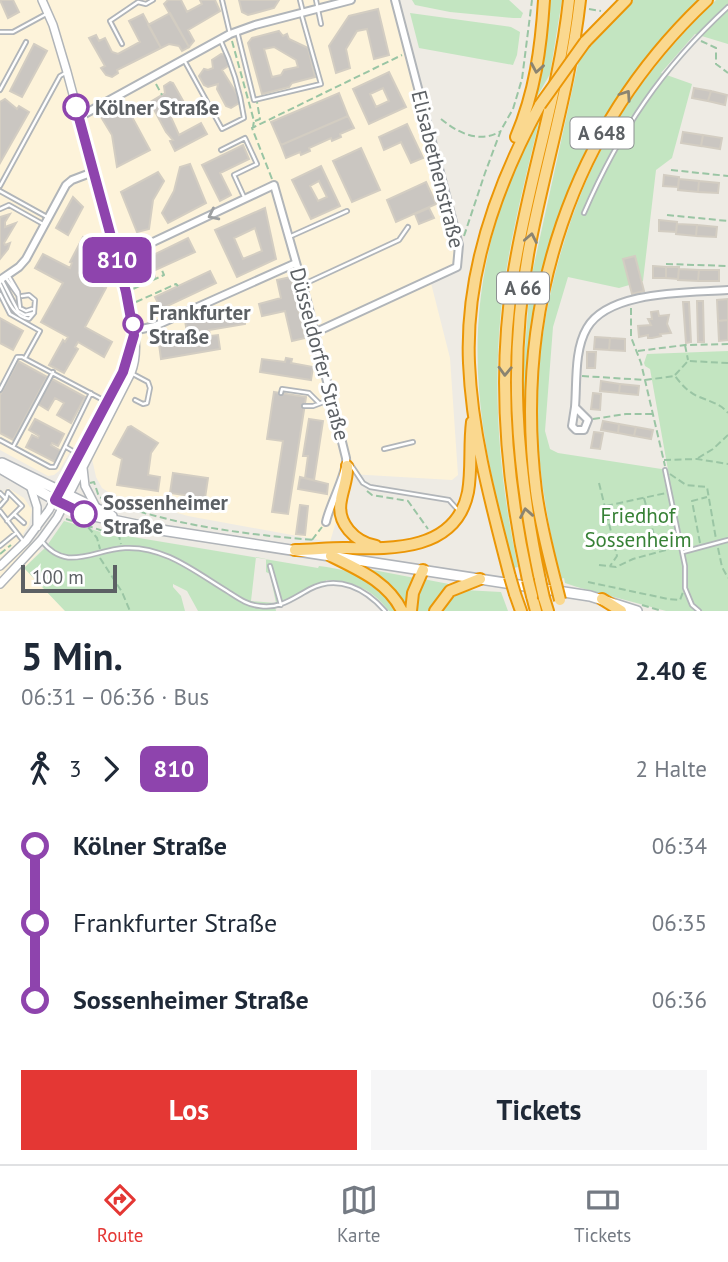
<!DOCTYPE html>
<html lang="de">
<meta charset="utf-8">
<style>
body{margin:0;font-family:"PT Sans",sans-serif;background:#f6f6f7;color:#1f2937;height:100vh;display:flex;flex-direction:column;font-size:26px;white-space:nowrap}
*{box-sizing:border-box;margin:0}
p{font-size:23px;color:#747a83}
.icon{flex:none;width:38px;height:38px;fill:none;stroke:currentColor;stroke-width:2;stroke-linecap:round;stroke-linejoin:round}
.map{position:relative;height:611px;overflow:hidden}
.panel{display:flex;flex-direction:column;background:#fff;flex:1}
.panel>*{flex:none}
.badge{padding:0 14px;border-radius:10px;font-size:24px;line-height:46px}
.scale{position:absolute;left:21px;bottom:18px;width:96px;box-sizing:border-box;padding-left:7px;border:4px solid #5c6064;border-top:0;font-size:19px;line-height:24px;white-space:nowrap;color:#5c6064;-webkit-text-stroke:5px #fff;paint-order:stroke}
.map>.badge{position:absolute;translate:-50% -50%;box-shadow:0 0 0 4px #fff}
.legs{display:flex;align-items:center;gap:10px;height:77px;padding:0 21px;font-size:23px}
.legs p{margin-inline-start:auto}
.head{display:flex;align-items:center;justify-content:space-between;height:119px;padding:0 21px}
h1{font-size:38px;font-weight:600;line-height:52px}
.cta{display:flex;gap:14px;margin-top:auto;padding:14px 21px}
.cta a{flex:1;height:80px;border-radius:0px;background:#e43734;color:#fff;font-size:28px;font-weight:600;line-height:80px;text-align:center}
.cta a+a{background:#f6f6f7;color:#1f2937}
ul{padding:0 21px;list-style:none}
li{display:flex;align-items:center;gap:24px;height:77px;font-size:26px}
li i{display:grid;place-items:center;width:10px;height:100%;margin:0 9px;background:currentColor}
li i::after{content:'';width:18px;height:18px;margin:-9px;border:5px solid;border-radius:50%;background:#fff}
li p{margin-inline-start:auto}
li:first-child i{background:linear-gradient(#0000 50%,currentColor 0)}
li:last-child i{background:linear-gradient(currentColor 50%,#0000 0)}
.tab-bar{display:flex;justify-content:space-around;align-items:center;height:98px;border-top:2px solid #e0e1e3;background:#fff;font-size:19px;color:#747a83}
.tab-bar a{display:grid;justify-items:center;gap:4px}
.tab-bar .active{color:#e43734}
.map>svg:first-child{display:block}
.commercial{fill:#fdf3da}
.green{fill:#c3e5c1;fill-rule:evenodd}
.building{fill:#cac6c1;stroke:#d3cdc2;stroke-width:2;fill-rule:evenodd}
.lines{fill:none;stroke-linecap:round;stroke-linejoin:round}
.service-casing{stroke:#b1b5b9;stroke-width:6}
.minor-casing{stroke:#b1b5b9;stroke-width:10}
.tertiary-casing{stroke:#b1b5b9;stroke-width:10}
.secondary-casing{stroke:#b0b4b9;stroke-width:12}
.motorway-casing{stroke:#eb9606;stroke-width:14}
.path{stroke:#9ac5a4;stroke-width:2;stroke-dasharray:7 3.5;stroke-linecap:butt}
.service{stroke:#fff;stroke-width:2.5}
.minor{stroke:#fff;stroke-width:6}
.tertiary{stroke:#fff;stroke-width:7}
.secondary{stroke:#fff;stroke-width:9}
.motorway{stroke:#fad88f;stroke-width:10}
.motorway-bridge-casing{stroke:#eb9606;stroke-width:14;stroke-linecap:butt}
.motorway-bridge{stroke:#fad88f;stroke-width:10}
.oneway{stroke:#8b8471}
.oneway2{stroke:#9da0a2}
.line-1-casing{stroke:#fff;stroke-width:16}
.line-1{stroke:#8e44ad;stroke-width:10}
.stop-1-dot{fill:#fff;stroke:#8e44ad;stroke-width:3.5}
.labels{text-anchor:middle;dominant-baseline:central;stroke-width:6;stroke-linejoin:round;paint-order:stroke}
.shield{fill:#fff;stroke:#8d9092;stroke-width:2}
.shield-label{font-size:19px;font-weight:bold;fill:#5c6064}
.stop-label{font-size:21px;font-weight:bold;fill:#5c6064;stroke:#fff;text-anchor:start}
.street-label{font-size:21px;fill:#5c6064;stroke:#fff}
.park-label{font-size:21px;fill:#378136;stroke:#fff}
</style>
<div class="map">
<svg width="728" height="611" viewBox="0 0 728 611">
<rect width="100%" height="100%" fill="#eeebe4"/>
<path class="commercial" d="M0,0H393L460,270L431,283L450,358L458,475L452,480L350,474L330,542L188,516L111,494L102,488L96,477L92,459L71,450L59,471L54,475L48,476L0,450Z
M8,488L24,498L32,510L29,525L23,534L40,551L24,568L65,611H0V489L3,492Z"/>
<path class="green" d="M412,0H509L523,13L521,18H513L450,12L415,5Z
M547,0H562L550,74L534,102Z
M631,0H700C577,121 519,271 527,443C528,471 531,500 537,528C540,543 549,565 547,579L530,494L523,403L524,361L530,283L579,59Z
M716,0H728V44L695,34L661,73L692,84L672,158L656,170L643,281L619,288L568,277L553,327L545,431L550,449L558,453L668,470L650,369L645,366L644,363L647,354L728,351V611H666L577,587L565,583L564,578L561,579C548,527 539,475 537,421C536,372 543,322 555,274C584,161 632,81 716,0Z
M410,13L511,27L520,32L517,55L513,65L419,48Z
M539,122C526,176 512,230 504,285C491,380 498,474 518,567L514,568C477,428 458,328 507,187C512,172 530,128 539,122Z
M64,521L114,536H127L318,568L319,566C362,572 371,577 398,611H389C371,588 354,582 326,580L325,584L275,606L276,611H198L187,591L173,584V587L181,596L185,611H65L24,568L46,547ZM256,557L266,559V572L270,574L276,603L251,601Z
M368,569L415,578L407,611L368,571Z
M423,579L454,585L432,611H414L415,598Z
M464,590L501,592L508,611H442L447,602Z"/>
<path class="building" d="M0,0H13L19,12L8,18Z
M168,0H181L187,12L202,4L200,0H215L220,11L188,30L194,41L189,47L164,4Z
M239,0H279L274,8L248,15L242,12Z
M378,9L389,55L374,59L367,29L357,31L346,49L350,68L336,73L329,46L349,16Z
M170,13L189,47L182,51L179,46L169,44L161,48L148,25Z
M143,14L161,48L117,70L118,73L112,77L106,75L101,68L105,66L89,38L96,35L99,41L105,38L112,52L118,54L140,42L129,21Z
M279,31L283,36L287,34L289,39L308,48L315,77L292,83L289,87L262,94L248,43L252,38ZM274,47L296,60L298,67L284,70L281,75L272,77L264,49Z
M34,44L47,51L22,97L10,91Z
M221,54L225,55L230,62L228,66L222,70L240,99L239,103L231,108L226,106L217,89L218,84L208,87L204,85L199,76L204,69L208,70L213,68L212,60Z
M389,72L406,107L369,124L353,89ZM383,88L389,101L376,107L370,94Z
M170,82L173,83L186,106L178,112L176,109L169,113L179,135L201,123L207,134L175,151L170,141L173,140L166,132L150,102L165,93L164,86Z
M694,88L711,91L708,101L692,98Z
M711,91L727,95L725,105L708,101Z
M339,93L348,116L281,145L271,122Z
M5,99L17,109L19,106L29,112L0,163V102Z
M125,104L150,150L117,167L112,135L101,117Z
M348,116L354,128L340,134L341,137L332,141L331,138L309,148L310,151L301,155L300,152L286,158L281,145Z
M407,124L423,158L411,163L401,142L384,150L379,137Z
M683,132L703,135L701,146L681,143Z
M703,135L722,138L720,149L701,146Z
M243,145L249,159L220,173L231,195L220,201L202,165Z
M361,148L380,190L352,202L333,161Z
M190,164L206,203L168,223L162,213L174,191L180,167Z
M321,166L340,206L311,219L292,180ZM319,181L327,197L318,201L310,186Z
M158,172L164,181L153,200L149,229L137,232L121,192Z
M664,175L679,177L678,187L663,186Z
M679,179L699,181L698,192L678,190Z
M699,181L719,183L718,193L698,192Z
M426,182L436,204L396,222L387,200Z
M73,197L83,207L68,235L56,228Z
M265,208L276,259L237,277L215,230ZM255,228L262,251L243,259L234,238Z
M429,208L434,218L419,224L415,214Z
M10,214L5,222V227L16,223L4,243L5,245L10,243L8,249L0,259V217Z
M659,220L677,222L676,232L659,231Z
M677,224L697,225L696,236L676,234Z
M697,225L717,227L716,237L696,236Z
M83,237L98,245L85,270L82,268L79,273L106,288L85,327L112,342L104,357L78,342L75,347L78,349L64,373L49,365L63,340L65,342L68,337L41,322L63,283L35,268L43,254L70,268L72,263L70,262Z
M188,238L195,252L153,271L155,277L142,283L137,263Z
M635,256L644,291L632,294L623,259Z
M653,266L666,267V278H653Z
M666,267H679L678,279L666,278Z
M679,269L699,270L698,281L678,280Z
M699,270H719V281H698Z
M210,271L216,283L161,309L155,297Z
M291,277L296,300L299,299L301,307L298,308L305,338L292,341L285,311L262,316L259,304L281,298L277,280Z
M728,299V320L718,321L717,300Z
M697,301H703L704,342H698Z
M683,302H689L691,342L686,343Z
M244,310L245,324L209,330L210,336L218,335L220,349L161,359L159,344L195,339L194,332L187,333L185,320Z
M658,311L659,316L669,315L667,324L671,333L660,334L661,336L652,338H648V335L639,337L638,326L651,325L648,319H652L651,312Z
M0,318L23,331L13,350L0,343Z
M728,320V340L719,341L718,321Z
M595,337L610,338L609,350L594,349Z
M610,338L625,339V351L609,350Z
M587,352H596L595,368H587Z
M286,358L292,359L291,363L313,367L311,380L260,372L262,359L285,362Z
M18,361L47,377L13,440L0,433V395Z
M52,379L85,397L71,423L57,415L64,403L55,398L48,410L38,404Z
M601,381L620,384L619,393L600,391Z
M620,384L639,386L638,395L619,393Z
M274,392L306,397L288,514L272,512L283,441L267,439Z
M593,393L601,394L600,410L591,409Z
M35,419L64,434L58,446L52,443L51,445L61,451L55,462L26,447L32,435L38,438L39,436L29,430Z
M309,419L323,421L314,480L305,478L308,456H303Z
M603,421L619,424L618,433L601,430Z
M619,424L636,427L634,436L618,433Z
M131,426L158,443L151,453L148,475L160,477L158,491L117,485L122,459L113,454L128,427Z
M636,427L653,430L651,439L634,436Z
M594,432L603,433L600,449L591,448Z
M173,473L208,478L205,498L170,493Z
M300,477L328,484L327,494L298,489Z
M300,505L308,506L305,535L296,534Z"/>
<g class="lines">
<g class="service-casing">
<path id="service" d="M222,0L230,34
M300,0L303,12
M316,0L321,24
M237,31L254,100L321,84L301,13
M0,32H13L48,13
M122,44L110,21L138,2L146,4L153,0
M184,60L222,129L244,118C240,90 232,64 220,39
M0,90L26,42
M221,150L245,138L257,164L234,175L245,199
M0,186L60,76L67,72
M0,191L47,217
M0,209L9,205L43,224
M584,213C620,130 662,68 728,7
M289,237L347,211
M8,275L18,292L20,308L26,311L32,309
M6,278L18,295
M2,280L18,311L25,315L34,313L35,300L29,295L22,296
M0,284C7,298 12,316 29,319L34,313
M302,285L399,240L408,227
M0,294L10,314L40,331L25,358
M131,373L148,382L150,388L147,403L143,404L135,400
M0,390L17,357H22L107,402
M281,393L282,389L309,393L319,403
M304,406H313L329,400
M0,440L50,467H55L91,393
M13,447L53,372
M66,447L78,454
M384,449L413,442
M351,465L363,483L370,487L449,500L458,510
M665,470L685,566V588L692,605L699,611
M0,493L6,499L8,492L22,506L7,521
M0,506L6,499
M0,511L24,542
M14,514L24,523
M41,540C66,573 92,550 125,548C164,546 194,571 227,591C238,598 247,605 260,606C280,609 293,598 310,589C338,574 366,589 385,611
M0,546L16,533
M683,552L728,540
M270,566L281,605"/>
</g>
<g class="minor-casing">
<path id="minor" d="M79,117L230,34L255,25L351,0
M117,259L274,185L307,301L346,458C348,472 330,503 326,522
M0,280L19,267L26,259L66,185L72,180L93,172
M133,331L155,326L296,263
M314,333L457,267L459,245L395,0
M575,407C577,383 574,350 587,328C609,290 689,293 728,290
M575,407L588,420L584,430H576L572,426Z"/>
</g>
<g class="tertiary-casing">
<path id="tertiary" d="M83,468L85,486L97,509
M30,485L37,507V527
M0,566L26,541L49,510L123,372L133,343
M0,584L41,540L57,518L131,373C141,348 132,317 126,292L67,72L53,25L42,0"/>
</g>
<g class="secondary-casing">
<path id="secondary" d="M2,463L112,516
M0,468L55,500L84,514L161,530L590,596L637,611"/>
</g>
<g class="motorway-casing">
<path id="motorway" d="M585,42L626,0
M516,137C535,92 541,48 544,0
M347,466C348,478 343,488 341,500C336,523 355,542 376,546
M295,550C311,550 327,548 343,548C390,549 456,552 468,492C472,470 469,445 472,422
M331,556C359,570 388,582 402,611
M510,577C492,507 472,436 469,363C465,272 497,184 540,105
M528,580C506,480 497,379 513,277C527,184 559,94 569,0
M540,580C516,465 507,356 531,239C547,159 571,81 580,0
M556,584C548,553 540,522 536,491C513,306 571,128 707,0
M515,594L521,611
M532,596L536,611
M544,598L548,611
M602,599L621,611
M411,611L413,593L423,570
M435,611L450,591L480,579"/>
</g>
<path class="path" d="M589,9L601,11
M232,41L254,121L253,127
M701,41L716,48V64L728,73
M156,84L162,95
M441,119C458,133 480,144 501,131
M255,121L260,119L257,102
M671,170L728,176
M272,179L252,128L402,55
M667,215L728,221
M464,236L485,173L501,130L513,109L522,79L532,0
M666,264L728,266
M133,289L164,275L161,268
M136,302L176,284L178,286
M631,308V337L641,363L665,466
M685,345L688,360
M638,351L685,345L728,344
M675,375L688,361L728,363
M582,376L645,380L675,376C681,384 687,391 697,396C708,401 720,403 728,413
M593,419L626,414H653
M698,458L713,449L728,435
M664,460L697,459L728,464
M670,474L686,485L707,487L716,539
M90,483L94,482L99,497C166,525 242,534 314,540
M599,483L617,556L610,566
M367,491L372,495L408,501L428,529
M644,498L658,550
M606,506L666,493
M66,519L119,536L121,544
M88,527L97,538L100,549
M312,540L322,527
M700,543L692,501L707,497
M718,548L722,567L728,578
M0,554L11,545
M100,558L122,592L130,611
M599,565L616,567L633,559L677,547
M588,582L668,599L680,600L683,592
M642,605L662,611"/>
<use href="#service" class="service"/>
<use href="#minor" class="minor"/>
<use href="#tertiary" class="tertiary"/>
<use href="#secondary" class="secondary"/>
<use href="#motorway" class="motorway"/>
<g class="motorway-bridge-casing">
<path id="motorway-bridge" d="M540,105L585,42
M510,577L515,594
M528,580L532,596
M540,580L544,598
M556,584L560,600"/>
</g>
<use href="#motorway-bridge" class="motorway-bridge"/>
</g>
<defs><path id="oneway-chevron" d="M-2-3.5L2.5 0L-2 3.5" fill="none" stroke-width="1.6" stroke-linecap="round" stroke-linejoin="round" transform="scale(1.75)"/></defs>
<g class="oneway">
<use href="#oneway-chevron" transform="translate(537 68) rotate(100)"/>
<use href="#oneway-chevron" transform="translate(626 95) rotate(-56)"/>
<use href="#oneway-chevron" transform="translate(531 238) rotate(-79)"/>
<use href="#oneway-chevron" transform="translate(505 371) rotate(92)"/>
<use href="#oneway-chevron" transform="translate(526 513) rotate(-100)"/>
</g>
<use class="oneway2" href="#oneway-chevron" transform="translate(213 215) rotate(154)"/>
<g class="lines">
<g class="line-1-casing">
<path id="line-1" d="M76,107L126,292L134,335L123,372L55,500L84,514"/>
</g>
<use href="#line-1" class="line-1"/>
</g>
<g class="stop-1-dot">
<circle cx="76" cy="107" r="12"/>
<circle cx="133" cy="324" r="9"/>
<circle cx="84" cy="514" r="12"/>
</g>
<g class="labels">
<g class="shield">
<rect x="570.5" y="117.5" width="63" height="31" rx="5"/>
<rect x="497" y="272.5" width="52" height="31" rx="5"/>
</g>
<g class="shield-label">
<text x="602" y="133">A 648</text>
<text x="523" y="288">A 66</text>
</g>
<g class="stop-label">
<text x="95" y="107">Kölner Straße</text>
<text x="149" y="312">Frankfurter<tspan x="149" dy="24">Straße</tspan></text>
<text x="103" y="502">Sossenheimer<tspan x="103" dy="24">Straße</tspan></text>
</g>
<g class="street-label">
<text transform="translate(438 169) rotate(76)">Elisabethenstraße</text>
<text transform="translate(320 354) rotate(75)">Düsseldorfer Straße</text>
</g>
<g class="park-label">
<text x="638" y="515">Friedhof<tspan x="638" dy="24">Sossenheim</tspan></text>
</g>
</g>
</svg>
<div class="scale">100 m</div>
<b class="badge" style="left:117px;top:260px;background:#8e44ad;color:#fff">810</b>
</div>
<section class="panel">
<div class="head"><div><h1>5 Min.</h1><p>06:31 – 06:36 · Bus</p></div><b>2.40 €</b></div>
<div class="legs"><svg class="icon" aria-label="walk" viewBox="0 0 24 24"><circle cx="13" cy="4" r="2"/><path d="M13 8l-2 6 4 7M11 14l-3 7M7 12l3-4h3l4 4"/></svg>3<svg class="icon" aria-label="forward" viewBox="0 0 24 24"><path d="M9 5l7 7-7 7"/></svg><b class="badge" style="background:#8e44ad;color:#fff">810</b><p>2 Halte</p></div>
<ul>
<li><i style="color:#8e44ad"></i><b>Kölner Straße</b><p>06:34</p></li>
<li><i style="color:#8e44ad"></i><span>Frankfurter Straße</span><p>06:35</p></li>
<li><i style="color:#8e44ad"></i><b>Sossenheimer Straße</b><p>06:36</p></li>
</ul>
<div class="cta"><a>Los</a><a>Tickets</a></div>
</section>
<nav class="tab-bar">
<a class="active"><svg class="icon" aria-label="directions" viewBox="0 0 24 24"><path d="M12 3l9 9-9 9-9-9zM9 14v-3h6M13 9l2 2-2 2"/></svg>Route</a>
<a><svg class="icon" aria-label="map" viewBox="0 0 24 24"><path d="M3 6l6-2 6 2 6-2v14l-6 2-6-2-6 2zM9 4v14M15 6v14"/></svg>Karte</a>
<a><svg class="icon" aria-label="tickets" viewBox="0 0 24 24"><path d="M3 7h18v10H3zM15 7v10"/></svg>Tickets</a>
</nav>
